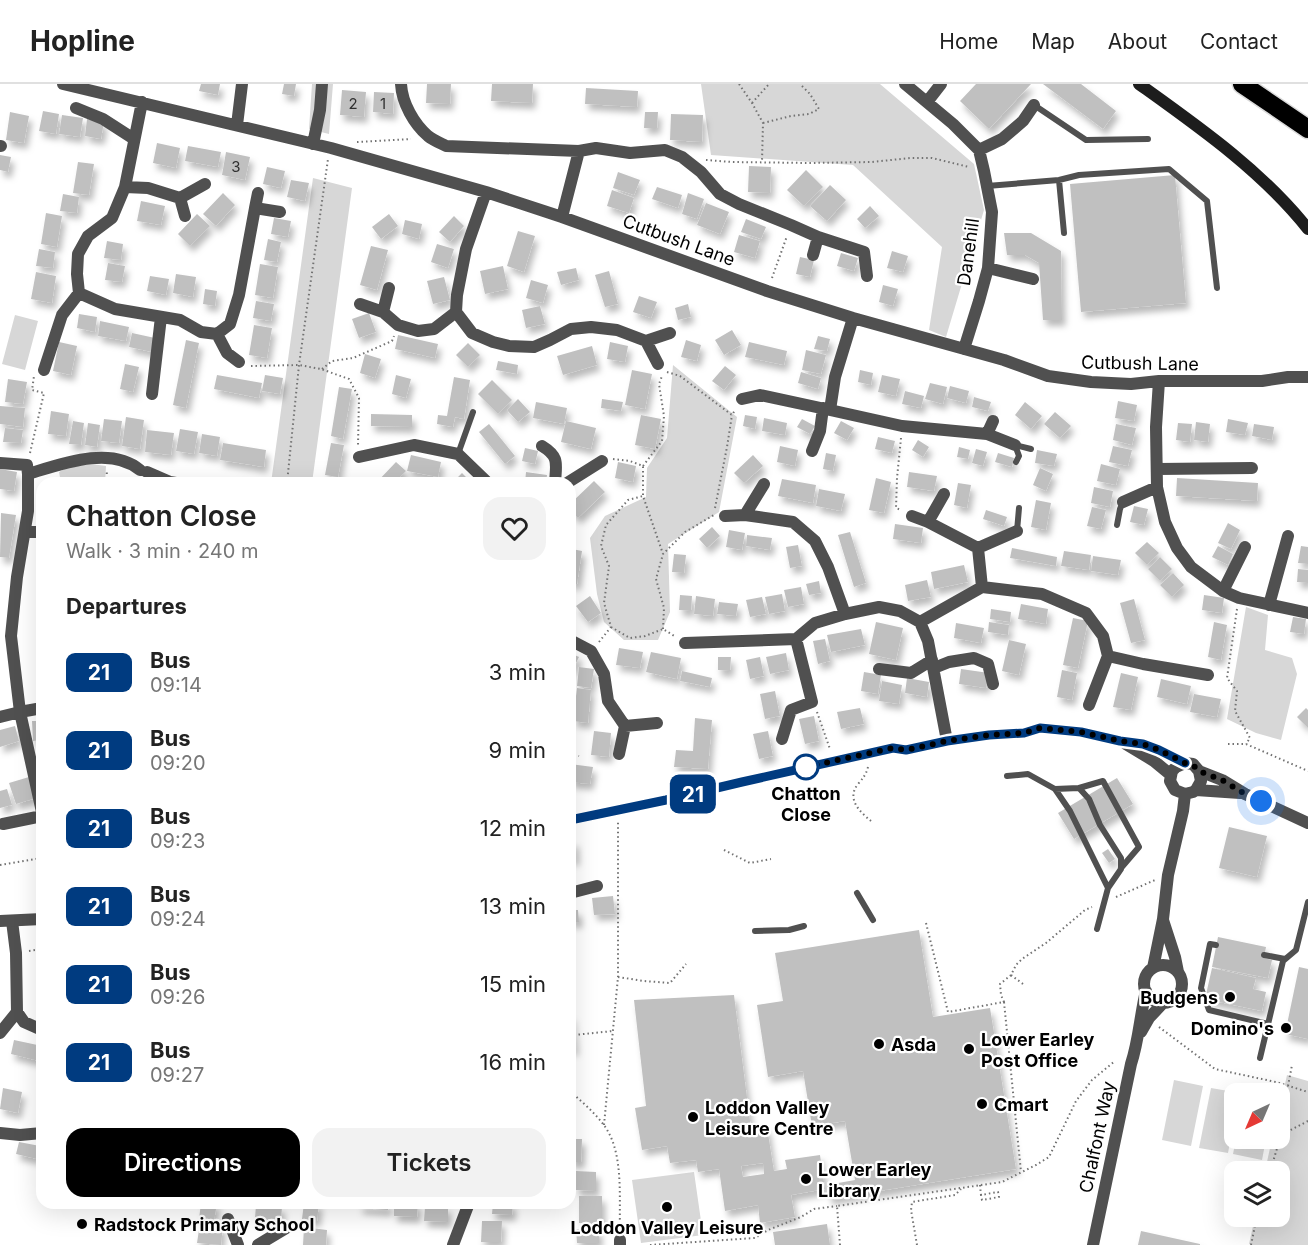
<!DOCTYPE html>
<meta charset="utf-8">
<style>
body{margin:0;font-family:Inter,sans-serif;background:#f2f2f2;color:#222;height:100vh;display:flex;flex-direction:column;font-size:22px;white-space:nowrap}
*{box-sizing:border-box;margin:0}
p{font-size:20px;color:#767676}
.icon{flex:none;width:33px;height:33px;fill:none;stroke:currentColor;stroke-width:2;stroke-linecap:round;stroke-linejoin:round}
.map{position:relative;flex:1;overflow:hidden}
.panel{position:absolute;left:36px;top:393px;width:540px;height:732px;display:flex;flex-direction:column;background:#fff;border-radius:18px;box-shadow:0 6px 24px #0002}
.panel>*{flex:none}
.badge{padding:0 12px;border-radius:9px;font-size:21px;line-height:39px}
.needle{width:39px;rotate:224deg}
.fabs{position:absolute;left:1224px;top:999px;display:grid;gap:12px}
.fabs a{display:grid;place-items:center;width:66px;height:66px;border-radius:12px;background:#fff;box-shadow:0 6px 24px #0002;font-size:30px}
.you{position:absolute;width:30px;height:30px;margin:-15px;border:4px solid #fff;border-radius:50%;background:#1a73e8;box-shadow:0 0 0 9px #1a73e833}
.map>.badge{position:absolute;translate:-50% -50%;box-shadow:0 0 0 3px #fff}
h2{padding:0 30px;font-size:22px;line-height:54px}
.round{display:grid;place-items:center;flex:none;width:63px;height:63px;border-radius:18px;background:#f2f2f2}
.overview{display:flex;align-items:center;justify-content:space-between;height:102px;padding:0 30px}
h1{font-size:28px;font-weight:600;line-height:45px}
.button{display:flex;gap:12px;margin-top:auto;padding:12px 30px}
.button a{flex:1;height:69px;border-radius:18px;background:#000;color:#fff;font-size:24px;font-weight:600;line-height:69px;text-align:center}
.button a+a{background:#f2f2f2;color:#222}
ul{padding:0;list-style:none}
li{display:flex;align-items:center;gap:18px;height:78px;padding:0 30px}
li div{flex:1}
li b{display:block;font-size:22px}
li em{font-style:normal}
li .badge{min-width:66px;font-weight:700;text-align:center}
header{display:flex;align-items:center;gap:36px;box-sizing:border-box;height:84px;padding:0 30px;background:#fff;border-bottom:2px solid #e0e0e0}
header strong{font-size:28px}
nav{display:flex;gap:33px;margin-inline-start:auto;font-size:21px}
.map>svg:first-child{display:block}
.green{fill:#d7d7d7}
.building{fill:#c0c0c0;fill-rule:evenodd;filter:url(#shadow)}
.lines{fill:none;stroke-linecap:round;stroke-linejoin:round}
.motorway-casing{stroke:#dbdbdb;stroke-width:21}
.path{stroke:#727272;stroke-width:2;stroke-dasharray:1.5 3;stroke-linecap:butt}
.service{stroke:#505050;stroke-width:6}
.minor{stroke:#505050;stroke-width:12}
.tertiary{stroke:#505050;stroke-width:12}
.secondary{stroke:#1d1d1d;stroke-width:12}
.motorway{stroke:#000;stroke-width:18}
.line-casing{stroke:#fff;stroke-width:14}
.line{stroke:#003b80;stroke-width:9}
.walk{stroke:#000;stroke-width:6;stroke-dasharray:0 10.8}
.stop-dot{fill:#fff;stroke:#003b80;stroke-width:3}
.poi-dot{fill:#000;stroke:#fff;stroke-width:2}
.labels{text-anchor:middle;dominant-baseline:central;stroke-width:4.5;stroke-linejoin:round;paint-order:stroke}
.number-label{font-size:15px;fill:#303030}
.street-label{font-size:18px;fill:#000;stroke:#fff}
.stop-label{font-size:18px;font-weight:bold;fill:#000;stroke:#fff}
.poi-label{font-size:18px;font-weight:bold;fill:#000;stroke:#fff;text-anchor:start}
</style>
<header>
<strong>Hopline</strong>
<nav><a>Home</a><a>Map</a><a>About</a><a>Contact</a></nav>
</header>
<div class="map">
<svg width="1308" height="1161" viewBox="0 0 1308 1161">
<defs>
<filter id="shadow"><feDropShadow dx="3.5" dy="6" stdDeviation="3" flood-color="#0004"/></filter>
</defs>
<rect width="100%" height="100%" fill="#fff"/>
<path class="green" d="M312,0H333L329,50L309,45Z
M701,0H880L974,80L984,126L946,253L929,246L942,163L853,81L711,71Z
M313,94L352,104L312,399H271Z
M15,231L38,237L25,286L2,280Z
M673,281L737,333L719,428L668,460L670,528L658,556H624L604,538L597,510L590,454L605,432L646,413L647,384L667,354Z
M76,378L106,382L105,399H61L59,388Z
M1246,523L1268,531L1265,566L1292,574L1297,590L1281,656L1256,649L1227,635Z
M1287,991L1308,997V1161H1253L1249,1160L1255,1133L1280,1132V1088L1265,1087L1272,1055L1280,1054V1023Z
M1174,996L1203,1002L1191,1062L1162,1056Z
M1211,1004L1240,1009L1234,1010V1036L1228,1069L1199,1064Z
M1236,1055H1266L1262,1076L1233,1070Z
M694,1088L703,1151L641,1159L632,1096Z"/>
<path class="building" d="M201,0H220L218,11L199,7Z
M284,0H296L294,12L282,10Z
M427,0H451L450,20L426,19Z
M492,0H533L532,19L491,17Z
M976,0H1031L989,45L960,17Z
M1043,0H1081L1116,27L1103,45Z
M586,4L638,7L637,23L585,20Z
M342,6L366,8L364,33L340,31Z
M374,8L394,9L393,30L373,28Z
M43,27L59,30L56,50L39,47Z
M10,28L29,32L24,59L6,56Z
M645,28H658L657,44H644Z
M671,30L703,31L702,58L670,56Z
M62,31L83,34L80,53L59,50Z
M87,35L104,38L101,55L85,52Z
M157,59L180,64L176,84L153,79Z
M188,62L221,68L218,83L185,77Z
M226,68L250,73L245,96L222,91Z
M0,71L11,73L8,88L0,86Z
M78,78L94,80L89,111L73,109Z
M749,82L771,83L770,109L748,108Z
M267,83L285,87L281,104L263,100Z
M806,86L823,103L804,122L787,106Z
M618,88L640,96L634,111L613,104Z
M1175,91L1186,219L1081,228L1070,100Z
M291,96L309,99L305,117L287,113Z
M830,101L846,116L827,137L810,122Z
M657,103L682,111L678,124L652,115Z
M612,106L634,114L629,129L607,122Z
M223,109L235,121L216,142L203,130Z
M688,109L704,115L697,135L682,130Z
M63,110L79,113L77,129L60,127Z
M141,117L165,122L161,141L137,137Z
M706,119L729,128L720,150L697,141Z
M870,122L879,132L865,144L857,135Z
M46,129L62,132L57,163L41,160Z
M197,130L210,142L190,162L178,150Z
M389,130L398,142L381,155L372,143Z
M454,132L464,142L450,158L439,148Z
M274,134L291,137L288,153L271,150Z
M746,135L766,143L761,155L741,148Z
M405,136L422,140L419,155L402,150Z
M518,147L535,152L524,188L507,182Z
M1004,149H1031L1061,167L1062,236H1043L1039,179L1025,171H1007Z
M739,151L760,157L755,174L734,168Z
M268,155L281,158L277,178L264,176Z
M107,157L123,160L121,176L104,174Z
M437,160L454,165L448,184L431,178Z
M371,162L388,166L377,206L360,201Z
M39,165L55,168L53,184L36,182Z
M892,167L908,172L903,188L887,184Z
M841,169L858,174L854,187L837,182Z
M800,173L814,176L810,193L796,190Z
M108,179L125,182L122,198L105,196Z
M260,180L278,183L273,214L255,211Z
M503,182L508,205L485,210L480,187Z
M576,184L579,196L561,201L557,188Z
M609,187L618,220L605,223L595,191Z
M36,188L56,192L52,219L31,215Z
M176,190L196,193L193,213L173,209Z
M150,192L169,195L166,211L147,207Z
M444,193L450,216L433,220L427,197Z
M531,196L548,201L543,219L526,214Z
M883,201L898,205L893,222L879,218Z
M205,205L217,207L215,222L203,220Z
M639,212L657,218L651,234L633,228Z
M256,217L274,220L271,237L253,234Z
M688,220L691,233L678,236L675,224Z
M540,222L545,240L526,244L522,226Z
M369,229L376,248L359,254L352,235Z
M79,230L97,233L95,248L77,244Z
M100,237L129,243L126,257L98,252Z
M254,241L272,244L267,274L249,271Z
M732,246L741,261L724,271L715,256Z
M132,249L155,254L152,268L129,263Z
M398,251L438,260L435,274L395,265Z
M818,252L830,255L827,267L814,265Z
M186,256L199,259L186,324L173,321Z
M686,256L701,261L697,277L681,273Z
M59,258L77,262L71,291L53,287Z
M610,258L628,262L625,278L607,275Z
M749,258L787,267L784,281L745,273Z
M468,259L480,271L468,283L456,271Z
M592,262L597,281L563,291L557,272Z
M806,266L826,271L821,290L802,286Z
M365,270L381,275L375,294L360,289Z
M498,277L518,281L517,290L496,286Z
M125,280L139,283L133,308L120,305Z
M725,282L736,291L724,306L712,297Z
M632,286L652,290L645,325L625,321Z
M860,286L873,289L871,301L858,298Z
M801,288L821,294L818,305L798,299Z
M217,291L262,299L259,314L214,305Z
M265,291L283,294L280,310L262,307Z
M396,291L411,295L406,314L392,310Z
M882,291L900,295L896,312L878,308Z
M454,293L470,296L464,335L455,333L453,343L437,340L438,331L447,332Z
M8,295L27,298L23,320L5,318Z
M492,296L512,316L498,330L478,310Z
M930,299L947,303L943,320L925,315Z
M950,302L969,307L966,319L947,314Z
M339,303L352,305L343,355L331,352Z
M905,307L924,312L921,324L902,320Z
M974,313L991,318L988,327L972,323Z
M518,315L530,328L518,338L507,326Z
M602,315L623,318L621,327L601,324Z
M1118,317L1137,321L1134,337L1115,334Z
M536,318L567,324L564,340L533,334Z
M1025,318L1042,332L1031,345L1015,331Z
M0,322L25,324L23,343L0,340Z
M51,327L69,330L66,352L48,350Z
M1055,328L1071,342L1060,354L1044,340Z
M371,330L412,331V343L371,342Z
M641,331L661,335L655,365L635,361Z
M745,331L757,333L755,345L743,342Z
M126,333L144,336L140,365L122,362Z
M764,334L787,339L785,351L762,347Z
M104,335L122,337L119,359L101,357Z
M802,335L815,342L810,350L797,343Z
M1228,335L1248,339L1245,351L1226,348Z
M73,337L84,339L81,361L69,360Z
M566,337L596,344L591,365L561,358Z
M841,337L854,344L847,356L834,349Z
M1196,338L1210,340L1208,358L1194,356Z
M88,339L100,341L97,363L85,361Z
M1178,339L1192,340L1190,358L1176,356Z
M489,340L515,372L505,380L479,348Z
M1116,340L1136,344L1132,361L1113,356Z
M1254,340L1274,343L1272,356L1252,352Z
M5,344L23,346L21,359L3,358Z
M180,345L198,348L194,370L176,367Z
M147,346L174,349L171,371L145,368Z
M202,350L220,353L217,372L199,369Z
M878,353L895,357L892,369L875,365Z
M918,356L929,363L923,373L912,366Z
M223,359L266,366L264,383L220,376Z
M331,359L344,361L338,393L325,391Z
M780,362L798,366L795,382L777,378Z
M1113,362L1132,366L1128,382L1109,378Z
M959,363L970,366L968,375L957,373Z
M525,364L538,367L535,380L522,377Z
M976,365L987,368L983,382L972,379Z
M1037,366L1057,370L1054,382L1035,379Z
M826,369L836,371L833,387L823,385Z
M998,369L1014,374L1012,383L995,378Z
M411,371L441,378L438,393L407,387Z
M753,371L763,382L744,399L734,389Z
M396,378L406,387L394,399H376Z
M618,378L636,382L633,398L615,394Z
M1101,380L1120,385L1116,401L1097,397Z
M1040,384L1053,390L1046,407L1033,401Z
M0,385L17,388L14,407L0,405Z
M526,388L547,391L546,399H525Z
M909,388L937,392L934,407L907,403Z
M462,389L472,399H452Z
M876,394L891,398L884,429L869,426Z
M1177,394L1258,399L1257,417L1176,412Z
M782,395L816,401L813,419L778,412Z
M594,397L605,408L578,434L570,426V420Z
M958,399L971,401L967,424L954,421Z
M1094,403L1113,407L1110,423L1091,419Z
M819,405L845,410L841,427L816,422Z
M1036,416L1051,419L1046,446L1031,443Z
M1134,422L1148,425L1144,441L1130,438Z
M1092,423L1106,426L1101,445L1087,442Z
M986,426L1007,433L1004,442L983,435Z
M1,429L16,431L9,474L0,473Z
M1228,439L1240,446L1231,465L1218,459Z
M895,440L923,444L921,459L893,455Z
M712,443L720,452L707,464L699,455Z
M729,446L745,449L742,466L726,463Z
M850,448L866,499L854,503L838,451Z
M747,451L772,454L770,466L746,462Z
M1147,458L1159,469L1147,481L1135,469Z
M798,461L802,482L790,484L786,463Z
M1218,462L1233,470L1228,481L1212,473Z
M1301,462L1308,463V480L1298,479Z
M1012,464L1057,473L1056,482L1010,474Z
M572,465L582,467L577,500L570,499V475Z
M1064,467L1091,471L1089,486L1061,482Z
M674,470L686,471L684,489L672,488Z
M1093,472L1121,476L1118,491L1091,487Z
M1160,473L1172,485L1160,497L1148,485Z
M964,481L968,498L934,505L931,488Z
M1298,485L1308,486V499L1297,498Z
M1173,489L1184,501L1172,513L1160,501Z
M927,496L931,513L908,517L905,501Z
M819,497L821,509L809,511L806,500Z
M801,503L804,520L788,523L784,506Z
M782,510L785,527L769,530L765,513Z
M680,511L692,512L691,527L679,526Z
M1204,511L1224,514L1222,529L1202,526Z
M590,512L601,529L588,538L576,522Z
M696,512L715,515L713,532L694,530Z
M762,513L766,530L750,533L746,516Z
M1134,515L1145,556L1131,559L1120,519Z
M719,518L738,520L736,532L717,530Z
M1021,520L1048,525L1046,540L1018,535Z
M991,525L1011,528L1010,538L990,535Z
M1293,533L1306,535L1304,550L1290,548Z
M1073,534L1088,537L1078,584L1063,581Z
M876,538L903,544L896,576L869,570Z
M989,538L1009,541L1008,551L988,548Z
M1214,538L1227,541L1221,576L1208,573Z
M956,539L984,544L981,559L954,554Z
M861,545L865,561L831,568L827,551Z
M825,555L830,577L818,580L813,557Z
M1009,556L1026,560L1019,591L1002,587Z
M619,564L643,568L640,584L616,581Z
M651,568L681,574L677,595L646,588Z
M570,569L579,573L570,591Z
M786,569L789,586L770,590L766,573Z
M718,573H731L730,587L718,586Z
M760,573L764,592L750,595L746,576Z
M579,583L594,585L591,604L577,602Z
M961,585L989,589L986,604L959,600Z
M1062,586L1077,589L1072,616L1057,613Z
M682,587L712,594L710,603L680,597Z
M864,588L881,591L878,610L861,607Z
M1121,589L1138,593L1131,626L1113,623Z
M907,594L929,598L927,613L905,609Z
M1161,595L1191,602L1187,620L1157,613Z
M882,597L902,601L899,620L879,617Z
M577,604L591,606L588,639L573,637Z
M775,607L780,632L765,635L760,610Z
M1194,610L1221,615L1217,633L1190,628Z
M860,624L864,640L841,645L837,628Z
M1306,624L1308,626V644L1297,633Z
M814,632L819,657L805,660L799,635Z
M695,634L712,636L708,685L674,683L676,666L693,667Z
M32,637H42V656L33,657Z
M15,642L19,657L0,663V646Z
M594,647L611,649L609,673L591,671Z
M768,647L773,672L759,675L753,650Z
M570,680L593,683L590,700L570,698Z
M29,693L36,714L16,720L9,699Z
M1117,694L1133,720L1074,755L1058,729Z
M7,705L12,721L0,724V707Z
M1229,743L1267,752L1257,793L1219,784Z
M570,757H575L576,775L570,776Z
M1108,765L1115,775L1109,779L1102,769Z
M613,812L615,830L594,831L592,814Z
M570,826H578L579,838H570Z
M919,846L933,933L990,924L1016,1085L829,1115L827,1101L855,1096L845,1037L812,1042L803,987L768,993L757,921L783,917L775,869Z
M1218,853L1266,863L1264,874L1272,876L1268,894L1212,883Z
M1299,883L1308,885V955L1285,950Z
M1212,884L1256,894L1253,905L1266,908L1262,927L1205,915Z
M734,911L751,1045L767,1043L774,1087L787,1085L785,1076L820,1071L825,1105L791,1111L795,1133L760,1139L758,1121L725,1127L719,1085L698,1088L696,1076L670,1079L667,1062L642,1066L635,1024L646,1022L634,916ZM763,1079L764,1090L743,1093L741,1082Z
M570,931H572L575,965L570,966Z
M14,956L42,962L39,977L11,970Z
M3,1004L22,1008L18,1029L0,1025Z
M570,1055H582L581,1078H570Z
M19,1058L40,1062L37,1075L16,1070Z
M576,1087L596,1088V1107L576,1106Z
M579,1112H602V1139H579Z
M201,1119H217L214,1137L199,1135Z
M304,1119H319L317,1137L302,1135Z
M360,1119H389L388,1126L359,1124Z
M394,1119H418L417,1133L394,1132Z
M493,1119H513L512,1131L492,1130Z
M256,1121L282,1123L281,1136L255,1134Z
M425,1122L448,1123V1138L424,1137Z
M482,1137H502L501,1158H481Z
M200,1139L223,1142L221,1161L197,1159Z
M827,1140L830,1161H775L773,1148Z
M304,1143L327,1146L326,1161H303Z
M576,1145H599V1159H577Z
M1141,1147L1200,1160V1161H1138Z"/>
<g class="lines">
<g class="motorway-casing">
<path id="motorway" d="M1242,0L1308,45"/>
</g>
<path class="path" d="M739,0L752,19L763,39L762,78
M752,19L769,0
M763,39L791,32L809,30L819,25L810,10L800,0
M357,58L411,55
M706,76L732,78L809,79L872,78L910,74H932L969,83
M772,194L787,152
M251,282L299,281L321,285L349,295L359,314L358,361
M322,285L332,277L353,274L392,257L394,252
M667,288L680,292L732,331L735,326
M901,354L897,394L896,424L901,426
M30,369L44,309L32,306L34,292
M613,375L630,377L643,382V411
M643,382L662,357L664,332L659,300L662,292
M106,399L107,387
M287,399L299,281L328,75
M715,424L727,363L732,331
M1237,525L1227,594L1237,607L1235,627L1250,654L1246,660
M611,543L630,554L645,552L663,545L676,553
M663,545L664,524L656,495L663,470L685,448L714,431
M599,558L611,543L604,519L609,482L601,462L606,441L628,416L643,412L663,470
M817,628L830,665
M1228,660H1246L1308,687
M570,669L579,672
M868,683C866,691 863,694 858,700C846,715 860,728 871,737
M724,766L750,779L771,775
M0,781L42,774
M1116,813L1155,796
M926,839L948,928L1004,918L1001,911L1000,900L1011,891L1016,881L1022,875L1046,859L1085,826L1092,823
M29,867L42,865
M1011,891L1023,900
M618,893L644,897L670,899L686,880
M1004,918L1021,1088
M1159,943L1215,985L1276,998L1308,1008
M574,951L613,947
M1288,1002L1292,981
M570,1007C581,1017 594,1028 603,1040C624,1066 619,1112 620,1144
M604,1041L618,893V738
M1270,1088L1281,1051L1308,1037
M980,1101L981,1111L998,1108L999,1113L982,1116L981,1111
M650,1161L755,1154L768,1146L801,1133L814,1125L837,1122
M840,1161L837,1122L1002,1098L1036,1081L1049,1073L1076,1017L1092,996L1115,977
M917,1161L911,1126L912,1118L955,1111L961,1105
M1251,1161L1257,1132"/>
<path class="service" d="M1034,21L1086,56L1148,55
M1059,96L1064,149
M987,102L1059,96L1079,91L1169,85L1207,117L1217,204
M1015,361L1019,372L1016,378
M1015,361L1031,365
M458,370L473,328
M1117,441L1120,425L1123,418
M1017,447L1019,424
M1007,692L1028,690L1055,705L1070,727L1108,804L1097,845
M1079,704L1103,697L1139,763L1121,784
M1055,705L1079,704L1089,715L1100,741L1121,774V785L1108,804
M857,809L873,836
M755,847L789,846L804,842
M1216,861L1210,860L1201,904L1209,926L1268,940
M1264,871L1285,875
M1260,974L1283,877L1296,866L1308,818"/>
<path class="minor" d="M63,0L331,64L486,108L562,133L767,207L853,234L1004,276L1048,292L1091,298L1131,300L1159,297H1262L1288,293H1308
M401,0C402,19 414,40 428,52C433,56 440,59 446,62L579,67L596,64L630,69L665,66L682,73L701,88L720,110L739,120L791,141L818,153L813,171
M905,0L953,40L979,66L984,87L992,128L988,184L979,217L964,265
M142,18L125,103L112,134L88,152L78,170L77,190L79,209L115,225L180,236L201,248L217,250L230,240L239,211L255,124L280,128
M927,18L941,0
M76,24L103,35L134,55
M237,41L242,0
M313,60L320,26L322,0
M0,62H1
M979,66L1002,55L1023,37L1034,21
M125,103L148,104L180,114L185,132
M486,108L466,165L457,211L456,228L472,249L493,258L509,262L534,263L550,256L571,245L591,243L617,246L646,257L658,280
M180,114L205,100
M255,124L258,109
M562,133L579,67
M818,153L864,168L867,192
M988,184L1033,195
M360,220L383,228L398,241L418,247L434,245L456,228
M383,228L389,204
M853,234L835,293L830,326L902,342L987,350L1015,361
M217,250L227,269L239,278
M646,257L670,249
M44,286L62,231L79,209
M1159,297L1156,343L1157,403L1165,438L1177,464L1191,483L1223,507L1239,514L1308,529
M152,310L161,233
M742,315L760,311L830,326
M987,350L993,337
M542,362C560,373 556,380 555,399
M812,367L820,347L823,324
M359,373L414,361L458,370L488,399
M0,379L27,381L28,390
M1158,385L1252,384
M147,388L170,398L176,399
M567,399L602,377
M1123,418L1157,403
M745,431L764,400
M725,432L745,431L793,438L815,457L828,483L845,530
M912,432L928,438L978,464L982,503
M928,438L944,410
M25,448H42
M978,464L1017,447
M1223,507L1245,463
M1269,521L1288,452
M920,538L982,503L1042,510L1086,529L1103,552L1108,572L1143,580L1208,591
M570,556L591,567L604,590L608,617L625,642L619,670
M685,559L796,555L815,539L845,530L879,523L900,527L920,538L928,557L947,657
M934,584L949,578L974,574L988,580L993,600
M879,585L911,589L932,576
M1089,621L1108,572
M0,633L20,628L42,624
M625,642L657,639
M782,655L791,626L812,618L796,555
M42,728L20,628L11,552L17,493L28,427V390C61,380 111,361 140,386
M3,740L42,732
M570,809L597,802
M12,837L16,869L17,928L24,938L42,946
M0,949L17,928
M0,1049L20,1051L42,1049
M228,1135L238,1161
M620,1156V1161
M258,1161L286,1144
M453,1161L469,1119"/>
<path class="tertiary" d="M1126,660L1154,677L1171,691
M1199,687L1222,696L1245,710L1308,739
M1196,706L1240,709
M570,736L666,716L742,698L893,664L906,666L947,657L989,651L1024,649L1040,644L1081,648L1120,657L1143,660L1159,666L1185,679L1193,680L1199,687L1201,697L1196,706L1193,708L1185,710L1175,706L1170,697L1172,687L1176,683L1185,679
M1163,836L1175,873L1178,888
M0,837L42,835
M1144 900a19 19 0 1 1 38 0a19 19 0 1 1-38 0Z
M1153,884L1163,835L1168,791L1183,727L1185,710
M1141,948L1149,934L1164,918
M1093,1161L1131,980C1139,956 1140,931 1146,907"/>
<path class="secondary" d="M1139,0C1199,43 1262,87 1308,145"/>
<use href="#motorway" class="motorway"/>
</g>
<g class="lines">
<g class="line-casing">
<path id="line" d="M570,736L666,716L742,698L893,664L906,666L947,657L989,651L1024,649L1040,644L1081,648L1120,657L1143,660L1159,666L1185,679"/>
</g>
<use href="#line" class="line"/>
<path class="walk" d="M806,683L893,664L906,666L947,657L989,651L1024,649L1040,644L1081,648L1120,657L1143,660L1159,666L1185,679L1193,681L1199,687L1222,696L1245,710L1261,717"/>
</g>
<circle class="stop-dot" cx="806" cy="683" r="12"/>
<g class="poi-dot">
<circle cx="1230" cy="913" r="6"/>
<circle cx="1286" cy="944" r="6"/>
<circle cx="879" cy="960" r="6"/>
<circle cx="969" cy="965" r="6"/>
<circle cx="982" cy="1020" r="6"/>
<circle cx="693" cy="1033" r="6"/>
<circle cx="806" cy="1095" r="6"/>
<circle cx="667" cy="1123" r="6"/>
<circle cx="82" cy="1140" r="6"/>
</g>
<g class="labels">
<g class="number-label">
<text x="353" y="19">2</text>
<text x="383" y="19">1</text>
<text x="236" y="82">3</text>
</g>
<g class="street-label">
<text transform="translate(679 156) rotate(20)">Cutbush Lane</text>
<text transform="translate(968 168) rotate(-82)">Danehill</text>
<text transform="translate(1140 279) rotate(1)">Cutbush Lane</text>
<text transform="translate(1097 1053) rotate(-78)">Chalfont Way</text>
</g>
<g class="stop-label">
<text x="806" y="709">Chatton<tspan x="806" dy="21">Close</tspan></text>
</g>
<g class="poi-label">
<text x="1218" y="913" text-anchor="end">Budgens</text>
<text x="1274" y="944" text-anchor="end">Domino's</text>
<text x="981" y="955">Lower Earley<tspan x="981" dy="21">Post Office</tspan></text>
<text x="891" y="960">Asda</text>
<text x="994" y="1020">Cmart</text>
<text x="705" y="1023">Loddon Valley<tspan x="705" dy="21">Leisure Centre</tspan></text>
<text x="818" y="1085">Lower Earley<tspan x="818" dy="21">Library</tspan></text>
<text x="94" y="1140">Radstock Primary School</text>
<text x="667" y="1143" text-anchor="middle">Loddon Valley Leisure</text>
</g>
</g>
</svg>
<div class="fabs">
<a><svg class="needle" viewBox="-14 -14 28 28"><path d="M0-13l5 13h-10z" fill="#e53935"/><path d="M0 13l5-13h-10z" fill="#767676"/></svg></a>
<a><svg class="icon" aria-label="layers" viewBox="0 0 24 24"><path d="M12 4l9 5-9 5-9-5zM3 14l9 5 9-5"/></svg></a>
</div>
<div class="you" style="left:1261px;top:717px"></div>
<b class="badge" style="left:693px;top:710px;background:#003b80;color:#fff">21</b>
<section class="panel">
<div class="overview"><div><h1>Chatton Close</h1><p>Walk · 3 min · 240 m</p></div><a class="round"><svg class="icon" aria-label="heart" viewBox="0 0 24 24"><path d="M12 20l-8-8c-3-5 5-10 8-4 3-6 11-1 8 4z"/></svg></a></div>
<h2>Departures</h2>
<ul>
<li><span class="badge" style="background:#003b80;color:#fff">21</span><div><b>Bus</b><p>09:14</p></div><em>3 min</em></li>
<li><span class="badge" style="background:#003b80;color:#fff">21</span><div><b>Bus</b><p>09:20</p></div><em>9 min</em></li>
<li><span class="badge" style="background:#003b80;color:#fff">21</span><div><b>Bus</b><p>09:23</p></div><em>12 min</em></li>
<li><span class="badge" style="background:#003b80;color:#fff">21</span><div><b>Bus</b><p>09:24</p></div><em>13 min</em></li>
<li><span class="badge" style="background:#003b80;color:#fff">21</span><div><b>Bus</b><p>09:26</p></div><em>15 min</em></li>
<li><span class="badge" style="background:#003b80;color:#fff">21</span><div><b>Bus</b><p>09:27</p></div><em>16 min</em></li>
</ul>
<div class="button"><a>Directions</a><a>Tickets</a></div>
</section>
</div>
